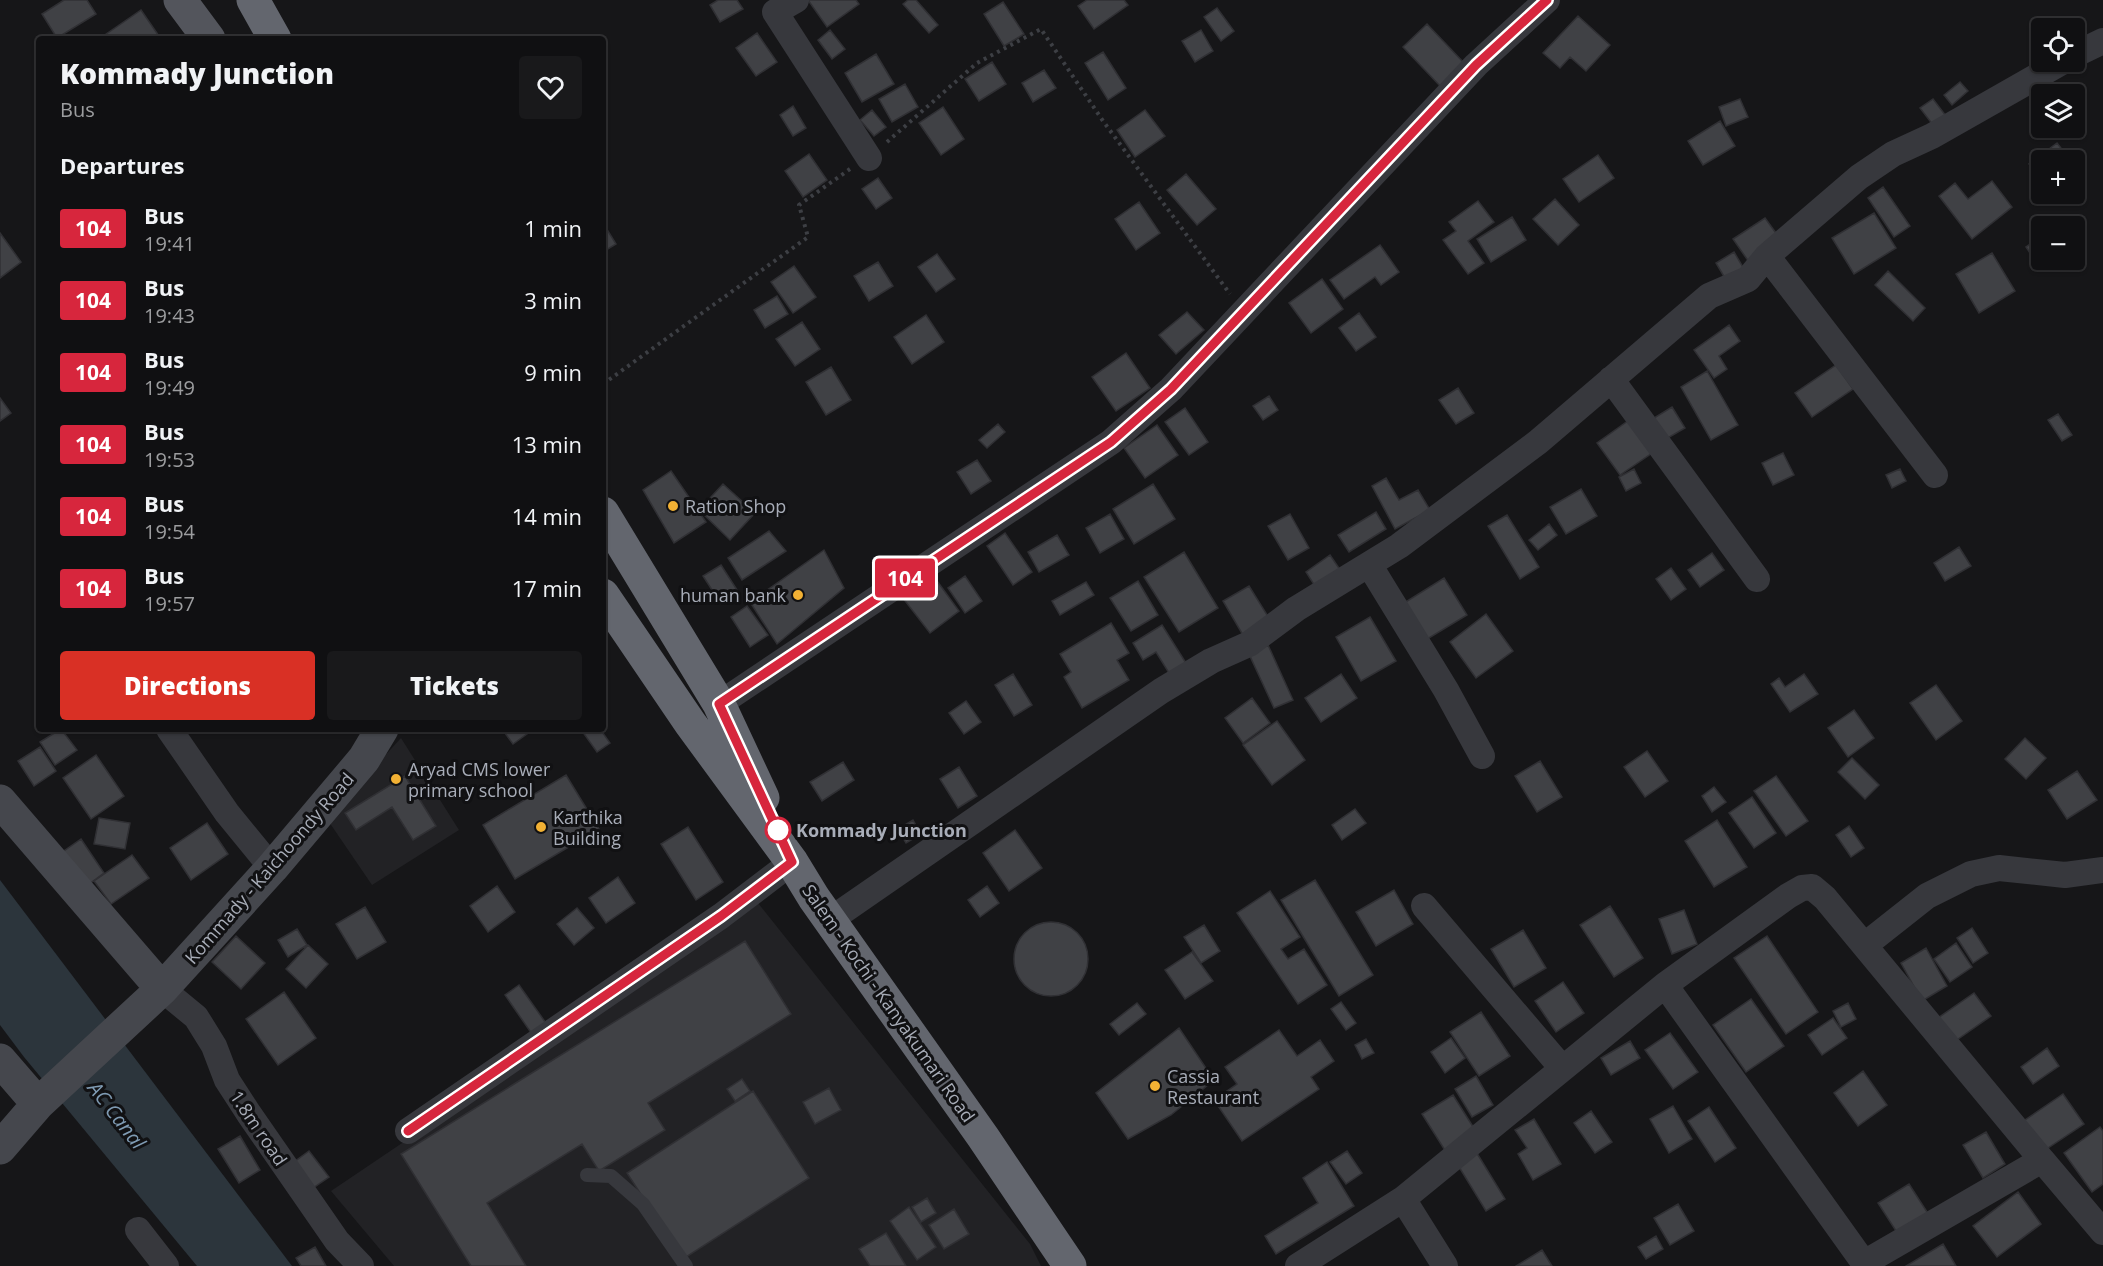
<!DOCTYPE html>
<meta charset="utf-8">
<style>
body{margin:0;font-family:"Open Sans",sans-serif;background:#19191b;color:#f1f3f6;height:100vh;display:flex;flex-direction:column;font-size:22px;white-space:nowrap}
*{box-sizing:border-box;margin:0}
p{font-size:20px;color:#9c9d9f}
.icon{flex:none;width:33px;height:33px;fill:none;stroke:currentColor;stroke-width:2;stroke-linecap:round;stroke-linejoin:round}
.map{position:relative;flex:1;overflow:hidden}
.drawer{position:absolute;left:36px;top:36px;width:570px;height:696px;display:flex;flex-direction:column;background:#101012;border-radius:6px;box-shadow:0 2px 4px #0004,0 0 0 2px #303032}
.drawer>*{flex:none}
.badge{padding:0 12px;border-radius:4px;font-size:21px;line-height:39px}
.buttons{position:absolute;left:2031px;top:18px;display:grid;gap:12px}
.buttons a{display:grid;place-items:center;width:54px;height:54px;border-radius:6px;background:#101012;box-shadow:0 2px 4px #0004,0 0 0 2px #303032;font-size:30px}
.map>.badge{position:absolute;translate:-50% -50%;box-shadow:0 0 0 3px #fff}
h2{padding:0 24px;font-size:22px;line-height:54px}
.round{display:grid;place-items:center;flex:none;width:63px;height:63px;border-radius:6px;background:#19191b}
.overview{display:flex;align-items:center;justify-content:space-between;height:102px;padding:0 24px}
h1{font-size:28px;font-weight:800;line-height:45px}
.action{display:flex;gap:12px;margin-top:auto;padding:12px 24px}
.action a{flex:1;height:69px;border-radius:6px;background:#d93025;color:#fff;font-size:24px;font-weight:800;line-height:69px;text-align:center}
.action a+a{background:#19191b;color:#f1f3f6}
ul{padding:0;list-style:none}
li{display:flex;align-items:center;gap:18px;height:72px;padding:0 24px}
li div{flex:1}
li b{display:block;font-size:22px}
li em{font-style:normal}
li .badge{min-width:66px;font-weight:700;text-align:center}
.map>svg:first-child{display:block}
.built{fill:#222225}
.water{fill:#2c353c}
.building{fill:#404145;stroke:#303034;stroke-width:1.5}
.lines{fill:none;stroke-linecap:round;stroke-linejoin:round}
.path{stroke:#3d3f44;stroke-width:4;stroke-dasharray:3 4.5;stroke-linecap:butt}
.lane{stroke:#37383d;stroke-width:14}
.street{stroke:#37383d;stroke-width:26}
.secondary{stroke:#45474d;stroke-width:33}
.primary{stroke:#53555c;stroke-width:33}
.highway{stroke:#63666e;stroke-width:33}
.line-casing{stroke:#fff;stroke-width:14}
.line{stroke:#d7263d;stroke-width:9}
.poi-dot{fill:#f2b134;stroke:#111113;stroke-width:2}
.stop-dot{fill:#fff;stroke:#d7263d;stroke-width:3}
.labels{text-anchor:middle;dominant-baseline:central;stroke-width:6;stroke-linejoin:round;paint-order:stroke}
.poi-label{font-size:18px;fill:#a8adb8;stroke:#111113;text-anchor:start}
.stop-label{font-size:18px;font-weight:bold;fill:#a8adb8;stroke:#111113;text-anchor:start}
.street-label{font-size:18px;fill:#a8adb8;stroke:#111113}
.water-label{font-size:20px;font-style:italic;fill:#7f9bb3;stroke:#111113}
</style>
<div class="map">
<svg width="2103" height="1266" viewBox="0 0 2103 1266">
<rect width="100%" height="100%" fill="#161618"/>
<path class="built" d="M401,738L459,830L372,885L327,819Z
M758,903L1030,1244L1041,1266H394L331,1191Z"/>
<path class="water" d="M0,880L292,1266H197L24,1057L0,1025Z"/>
<path class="building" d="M64,0H87L96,14L57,38L42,14Z
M718,0H737L743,9L720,22L710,5Z
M808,0H856L859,4L827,27Z
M908,0H916L938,25L929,33L903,4Z
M1087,0H1124L1128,5L1094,29L1078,6Z
M1003,2L1024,34L1004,46L984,14Z
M1217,8L1234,31L1221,41L1204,17Z
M141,10L161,39H99Z
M1578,16L1610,45L1586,71L1570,57L1560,68L1543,53Z
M1427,24L1465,64L1441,87L1403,47Z
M830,30L845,49L832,59L818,40Z
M1201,30L1213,51L1195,62L1182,41Z
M757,33L777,62L756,76L736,48Z
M1103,52L1126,88L1108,100L1085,63Z
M876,54L894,84L862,102L845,73Z
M992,62L1006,84L979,101L965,79Z
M1044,70L1056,88L1033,102L1022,83Z
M1960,82L1968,91L1952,105L1944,95Z
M905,84L918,107L892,122L879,99Z
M1740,99L1748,117L1726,126L1719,107Z
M1933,99L1946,116L1933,125L1920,108Z
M793,106L806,128L793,136L780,115Z
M943,107L964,139L941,155L919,123Z
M872,110L886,127L874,136L860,120Z
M1145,110L1165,136L1135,157L1117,130Z
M1720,121L1735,146L1703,165L1688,141Z
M2057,143L2070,160H2042V181L2029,164Z
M809,154L827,180L803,197L785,171Z
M1598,155L1614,178L1579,202L1563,179Z
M1186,174L1216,209L1197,225L1167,190Z
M878,178L892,198L876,209L862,189Z
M1992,181L2012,207L1972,239L1939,196L1955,183L1968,199Z
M1883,187L1910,226L1894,237L1868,198Z
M1555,199L1579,225L1558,245L1533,219Z
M1478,201L1494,222L1468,241L1484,263L1468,274L1443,240L1456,231L1449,222Z
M1139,202L1160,233L1136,250L1115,219Z
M1874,213L1896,248L1854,274L1832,238Z
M1512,217L1526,240L1491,262L1477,239Z
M1765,218L1781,240L1749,262L1733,239Z
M603,223L616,244L603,252Z
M0,233L21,262L0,278Z
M2042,236V260H2058L2042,271L2026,247Z
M1380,245L1399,272L1381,285L1375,277L1344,299L1330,280Z
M1734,252L1747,274L1729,285L1716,263Z
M1992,253L2015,291L1979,313L1956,274Z
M937,254L955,279L936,292L918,267Z
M878,262L893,286L869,301L854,276Z
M794,266L816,297L793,313L771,282Z
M1888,271L1925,308L1913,321L1875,285Z
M1322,279L1343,309L1311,333L1289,303Z
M777,296L788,314L765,328L754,310Z
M1187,312L1204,330L1176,354L1159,335Z
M1359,313L1376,337L1356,351L1339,328Z
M926,315L944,342L912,364L894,337Z
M802,322L820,349L795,366L776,339Z
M1729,325L1740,341L1719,356L1727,369L1714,378L1694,350Z
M1126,353L1150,388L1116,411L1092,377Z
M1836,365L1853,389L1812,417L1795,393Z
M831,367L851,400L826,415L806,382Z
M1707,371L1738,425L1711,440L1681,387Z
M1458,388L1474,413L1456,424L1439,400Z
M1269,396L1278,410L1263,420L1253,406Z
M0,398L11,413L0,421Z
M1672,407L1685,428L1666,439L1654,418Z
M1185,408L1208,442L1189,455L1165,422Z
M2058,414L2072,435L2062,441L2048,420Z
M1632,418L1655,451L1620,475L1597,443Z
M998,424L1005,432L987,448L979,440Z
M1157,425L1178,455L1145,478L1124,448Z
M1783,453L1794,475L1773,485L1762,463Z
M977,460L991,481L971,494L957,472Z
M1634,469L1641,483L1626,491L1619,477Z
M1900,469L1906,481L1892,488L1886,475Z
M671,471L706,522L674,543L643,490Z
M1386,478L1399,500L1418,490L1430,510L1395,529L1372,486Z
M723,484L755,513L730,540L699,510Z
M1153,484L1175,519L1134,544L1113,509Z
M1581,489L1597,516L1566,534L1550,507Z
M1376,512L1386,529L1349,552L1338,535Z
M1110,514L1124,539L1100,553L1086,528Z
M1290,514L1309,548L1288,560L1268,526Z
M1507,515L1539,567L1520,579L1488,526Z
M1549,524L1557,535L1538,550L1529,540Z
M769,531L786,551L742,580L728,558Z
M1005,533L1032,572L1013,585L987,546Z
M1057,535L1069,555L1039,572L1028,552Z
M1959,547L1971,566L1945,581L1934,563Z
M824,550L844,588L777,644L750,602Z
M1184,552L1218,608L1179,632L1144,577Z
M1712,553L1724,570L1700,587L1688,570Z
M1330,555L1345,577L1320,594L1306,572Z
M721,565L739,593L721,604L703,576Z
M1671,568L1686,589L1671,600L1656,579Z
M932,574L959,611L930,633L902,597Z
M965,576L982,601L965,613L948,588Z
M1444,578L1467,615L1419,644L1396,608Z
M1138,581L1158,615L1131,631L1110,598Z
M1086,582L1094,595L1060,615L1052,601Z
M1249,586L1274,626L1247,642L1223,601Z
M747,606L768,635L750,647L731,617Z
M1486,614L1513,651L1476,678L1450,642Z
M1370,617L1396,661L1361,681L1336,637Z
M1111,623L1129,653L1117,660L1129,680L1082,708L1064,677L1071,672L1060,654Z
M1162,625L1191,671L1174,681L1156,652L1143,660L1133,643Z
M1268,645L1293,700L1274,708L1249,654Z
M1013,674L1032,705L1014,716L995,685Z
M1341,674L1357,698L1321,722L1305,698Z
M1804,674L1818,694L1790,712L1771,684L1779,678L1785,687Z
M1936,685L1962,721L1936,740L1910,703Z
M1252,698L1270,723L1243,743L1225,718Z
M966,701L981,722L964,734L949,713Z
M1854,710L1874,738L1848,757L1828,728Z
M1277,721L1305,760L1272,785L1243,745Z
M61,729L77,750L55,765L40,742Z
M502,729H530L531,731L513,744Z
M585,729H600L610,743L597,752L582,731Z
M2025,738L2046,758L2026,779L2005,759Z
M40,747L56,771L34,786L18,761Z
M1647,751L1668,781L1645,797L1624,767Z
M96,755L124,796L91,819L63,778Z
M1852,758L1879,785L1865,799L1838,772Z
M1540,761L1562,797L1537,812L1515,776Z
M843,762L854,780L822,801L810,782Z
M959,767L977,796L958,808L940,779Z
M2077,771L2097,800L2067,819L2048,790Z
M566,775L599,829L515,879L483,825Z
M405,776L436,826L413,840L392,807L356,830L345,813Z
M1776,776L1808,821L1786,836L1754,791Z
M1714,787L1726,802L1712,812L1702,796Z
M1752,797L1776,833L1754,848L1729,813Z
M1355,809L1366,823L1342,840L1332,825Z
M99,818L130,823L125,849L94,844Z
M913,820L921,834L906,843L898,829Z
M1717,820L1747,867L1714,887L1685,841Z
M207,823L228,854L191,880L170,848Z
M1849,826L1864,848L1851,857L1836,835Z
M688,827L723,882L696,900L661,844Z
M1015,830L1042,868L1009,891L983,853Z
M81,839L104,873L85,887L61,853Z
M132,855L149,878L111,904L94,881Z
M618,877L635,903L606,923L589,898Z
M1315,880L1373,975L1339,996L1281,900Z
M497,886L515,912L488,932L470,906Z
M987,886L999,903L980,917L968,900Z
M1394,890L1413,924L1376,946L1356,912Z
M1270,891L1300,937L1281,949L1288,959L1304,949L1327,985L1298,1004L1237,913Z
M1610,906L1643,958L1614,977L1580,925Z
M365,907L386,942L357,959L336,924Z
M577,908L594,928L574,945L557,924Z
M1684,910L1697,944L1672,954L1659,919Z
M1014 959a37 37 0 1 1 74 0a37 37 0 1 1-74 0Z
M1204,925L1220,951L1201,963L1184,937Z
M1972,928L1988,953L1973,963L1957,938Z
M297,929L307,945L288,957L278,940Z
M1523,930L1546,968L1514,987L1491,949Z
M236,936L265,963L241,989L212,962Z
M1767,936L1818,1012L1786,1034L1734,958Z
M745,941L791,1014L648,1103L665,1130L599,1171L582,1144L487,1203L526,1266H471L401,1154Z
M1956,943L1972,967L1950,982L1934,959Z
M308,945L328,964L306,988L286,969Z
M1926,948L1947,986L1922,1001L1901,963Z
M1192,952L1213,981L1185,999L1165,970Z
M1563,982L1584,1013L1556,1032L1535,1001Z
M519,985L548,1026L534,1037L505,995Z
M284,992L316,1038L278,1065L246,1019Z
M1974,993L1991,1016L1951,1044L1935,1020Z
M1751,999L1784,1046L1746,1072L1713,1025Z
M1341,1002L1356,1023L1346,1030L1331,1009Z
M1137,1003L1146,1014L1119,1035L1110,1024Z
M1848,1003L1856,1019L1841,1027L1833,1011Z
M1481,1012L1510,1056L1479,1076L1450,1032Z
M1833,1018L1847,1038L1822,1055L1808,1035Z
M1179,1028L1214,1080L1171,1115L1128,1139L1096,1093Z
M1279,1030L1297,1056L1320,1040L1334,1061L1311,1077L1319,1089L1242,1141L1214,1100L1237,1084L1225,1067Z
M1670,1033L1698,1072L1673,1089L1645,1050Z
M1451,1038L1465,1058L1445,1073L1431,1052Z
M1366,1039L1374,1053L1362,1059L1355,1045Z
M1630,1041L1640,1058L1611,1075L1601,1058Z
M2047,1048L2059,1066L2033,1084L2021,1067Z
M1863,1071L1887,1105L1858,1126L1834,1093Z
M1476,1076L1493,1105L1472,1117L1455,1089Z
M742,1079L750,1091L735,1101L727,1089Z
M829,1088L841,1110L815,1124L803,1102Z
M753,1091L809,1178L683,1259L627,1173Z
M2063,1094L2084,1124L2042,1152L2022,1122Z
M1453,1095L1477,1133L1446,1152L1422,1114Z
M1673,1106L1692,1139L1669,1153L1650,1119Z
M1709,1107L1736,1148L1715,1162L1688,1121Z
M1591,1111L1612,1142L1595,1153L1574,1123Z
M1534,1119L1561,1164L1533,1180L1518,1154L1527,1148L1515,1130Z
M2100,1127L2103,1131V1184L2092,1192L2064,1153Z
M1986,1132L2005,1164L1983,1178L1963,1145Z
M240,1136L260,1170L239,1183L218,1149Z
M1475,1150L1505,1199L1486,1211L1456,1162Z
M309,1151L329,1177L313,1188L294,1162Z
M1347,1151L1362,1173L1346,1184L1330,1162Z
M1327,1162L1354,1206L1276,1254L1265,1236L1318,1203L1303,1178Z
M1909,1184L1929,1215L1898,1234L1878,1203Z
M2018,1192L2041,1224L1997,1257L1973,1226Z
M927,1198L936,1213L921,1222L912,1207Z
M1678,1204L1694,1231L1670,1245L1654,1218Z
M909,1207L936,1247L917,1260L890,1221Z
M954,1209L969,1234L944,1249L929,1225Z
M886,1233L906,1266H870L859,1249Z
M1656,1236L1663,1249L1646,1259L1638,1247Z
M1943,1244L1956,1266H1906Z
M315,1247L326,1266H301L296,1258Z
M1542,1250L1552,1266H1516Z"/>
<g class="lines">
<path class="path" d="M887,142L977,63L1041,29L1103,121L1230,294
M603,384L808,237L799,205L850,169"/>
<path class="lane" d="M587,1175L611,1176L643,1204L686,1266"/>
<path class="street" d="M796,0L775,12L869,158
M2074,55L2103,41
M1767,256L1935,475
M1611,379L1757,579
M1370,566L1446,690L1482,756
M719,704L1111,442L1171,389L1476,65L1547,0
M169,729L227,813L272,868
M1424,906L1562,1068
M830,920L1161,691L1211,661L1249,644L1296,609L1399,546L1538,442L1709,296L1748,279L1767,256L1859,177L1893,154L1932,136L2062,62
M1865,945L1927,896L1971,874L1999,868L2065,875L2103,870
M1665,985L1788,896L1802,888L1812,887L1825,898L2042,1160
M162,989L196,1017L214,1046L227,1080L249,1114L337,1241L361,1266
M408,1131L721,916L792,862
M1403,1199L1445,1266
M138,1230L166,1266
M1298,1266L1403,1199L1665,985L1864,1263L2042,1160L2103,1232"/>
<path class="secondary" d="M0,801L162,989
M0,1060L38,1104
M0,1148L38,1104L162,989L272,868L364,759L382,729"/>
<path class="primary" d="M180,0L209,39"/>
<path class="highway" d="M253,0L275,39
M603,513L719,704L763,798
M603,595L690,723L792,862L814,898L983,1137L1070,1266"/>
</g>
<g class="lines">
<g class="line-casing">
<path id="line" d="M408,1131L721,916L792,862L719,704L1111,442L1171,389L1476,65L1547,0"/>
</g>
<use href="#line" class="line"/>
</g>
<g class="poi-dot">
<circle cx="673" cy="506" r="6"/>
<circle cx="798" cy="595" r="6"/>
<circle cx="396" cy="779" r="6"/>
<circle cx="541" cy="827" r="6"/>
<circle cx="1155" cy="1086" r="6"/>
</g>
<circle class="stop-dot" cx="778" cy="830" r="12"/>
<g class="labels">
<g class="poi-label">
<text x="685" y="506">Ration Shop</text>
<text x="786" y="595" text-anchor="end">human bank</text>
<text x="408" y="769">Aryad CMS lower<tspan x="408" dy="21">primary school</tspan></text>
<text x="553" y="817">Karthika<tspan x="553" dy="21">Building</tspan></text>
<text x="1167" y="1076">Cassia<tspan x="1167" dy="21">Restaurant</tspan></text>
</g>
<g class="stop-label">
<text x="796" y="830">Kommady Junction</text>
</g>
<g class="street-label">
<text transform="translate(269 868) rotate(-49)">Kommady - Kaichoondy Road</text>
<text transform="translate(889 1003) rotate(55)">Salem - Kochi - Kanyakumari Road</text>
<text transform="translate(259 1128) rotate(56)">1.8m road</text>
</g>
<g class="water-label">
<text transform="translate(117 1115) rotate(52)">AC Canal</text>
</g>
</g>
</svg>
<div class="buttons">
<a><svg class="icon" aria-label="locate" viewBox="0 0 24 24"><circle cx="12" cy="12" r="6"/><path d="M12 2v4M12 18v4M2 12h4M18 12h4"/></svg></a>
<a><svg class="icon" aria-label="layers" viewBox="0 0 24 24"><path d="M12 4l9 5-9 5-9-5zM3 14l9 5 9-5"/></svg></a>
<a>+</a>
<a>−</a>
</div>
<b class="badge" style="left:905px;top:578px;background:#d7263d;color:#fff">104</b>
<section class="drawer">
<div class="overview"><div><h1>Kommady Junction</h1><p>Bus</p></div><a class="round"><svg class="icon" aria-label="heart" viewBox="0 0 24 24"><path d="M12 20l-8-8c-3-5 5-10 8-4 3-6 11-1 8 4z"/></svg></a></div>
<h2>Departures</h2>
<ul>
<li><span class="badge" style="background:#d7263d;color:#fff">104</span><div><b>Bus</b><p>19:41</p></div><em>1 min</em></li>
<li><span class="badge" style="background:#d7263d;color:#fff">104</span><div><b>Bus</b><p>19:43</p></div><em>3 min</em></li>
<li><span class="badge" style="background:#d7263d;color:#fff">104</span><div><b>Bus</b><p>19:49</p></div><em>9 min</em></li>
<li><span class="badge" style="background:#d7263d;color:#fff">104</span><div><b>Bus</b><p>19:53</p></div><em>13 min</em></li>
<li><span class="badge" style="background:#d7263d;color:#fff">104</span><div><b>Bus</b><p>19:54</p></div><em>14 min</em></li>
<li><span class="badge" style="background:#d7263d;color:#fff">104</span><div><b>Bus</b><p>19:57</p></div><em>17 min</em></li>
</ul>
<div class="action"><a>Directions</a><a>Tickets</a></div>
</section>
</div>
